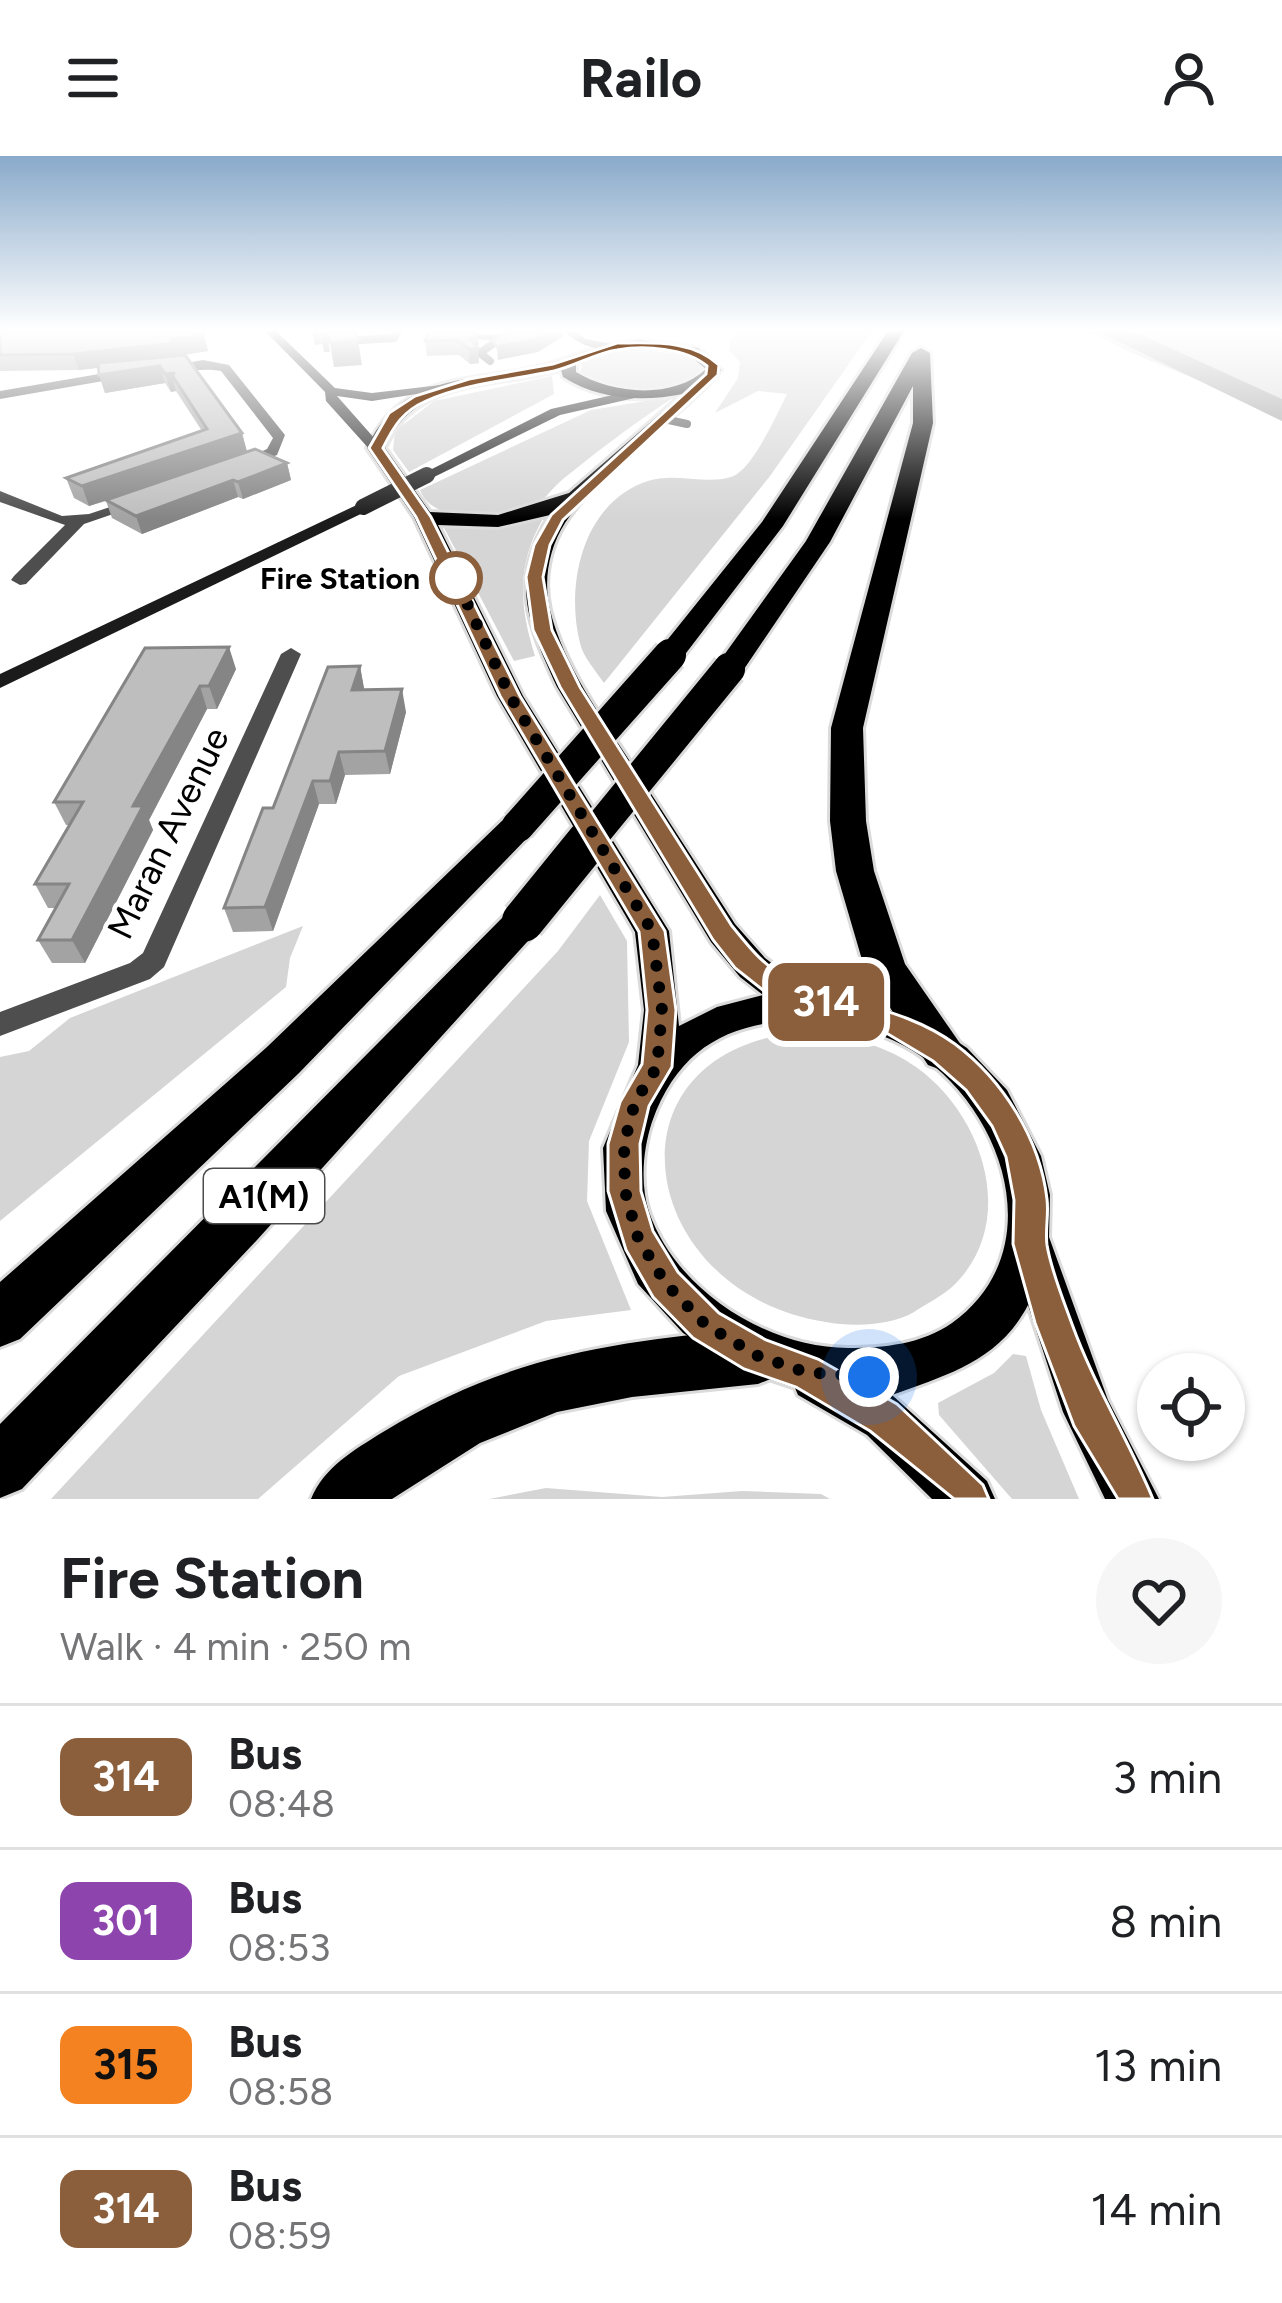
<!DOCTYPE html>
<meta charset="utf-8">
<style>
body{margin:0;font-family:Figtree,sans-serif;background:#f6f6f6;color:#202124;height:100vh;display:flex;flex-direction:column;font-size:45px;white-space:nowrap}
*{box-sizing:border-box;margin:0}
p{font-size:39px;color:#757577}
.icon{flex:none;width:66px;height:66px;fill:none;stroke:currentColor;stroke-width:2;stroke-linecap:round;stroke-linejoin:round}
.map{position:relative;height:1343px;overflow:hidden}
.details{display:flex;flex-direction:column;background:#fff;flex:1}
.details>*{flex:none}
.badge{padding:0 24px;border-radius:18px;font-size:42px;line-height:78px}
.tools{position:absolute;left:1137px;top:1197px;display:grid;gap:24px}
.tools a{display:grid;place-items:center;width:108px;height:108px;border-radius:50%;background:#fff;box-shadow:0 3px 9px #0004;font-size:60px}
.you{position:absolute;width:60px;height:60px;margin:-30px;border:9px solid #fff;border-radius:50%;background:#1a73e8;box-shadow:0 0 0 18px #1a73e833}
.map>.badge{position:absolute;translate:-50% -50%;box-shadow:0 0 0 6px #fff}
.round{display:grid;place-items:center;flex:none;width:126px;height:126px;border-radius:63px;background:#f6f6f6}
.head{display:flex;align-items:center;justify-content:space-between;height:204px;padding:0 60px}
h1{font-size:57px;font-weight:700;line-height:90px}
ul{padding:0;list-style:none}
li{display:flex;align-items:center;gap:36px;height:144px;padding:0 60px;border-top:3px solid #e0e0e0}
li div{flex:1}
li b{display:block;font-size:45px}
li em{font-style:normal}
li .badge{min-width:132px;font-weight:700;text-align:center}
header{display:flex;justify-content:space-between;align-items:center;height:156px;padding:0 60px;background:#fff;font-size:54px;font-weight:700}
.map>svg:first-child{display:block}
.green{fill:#d5d5d5}
.lines{fill:none;stroke-linecap:round;stroke-linejoin:round}
.river{fill:#9c9c9c;fill-rule:evenodd}
.primary-casing{stroke:#dbdbdb;stroke-width:6}
.highway-casing{stroke:#dbdbdb;stroke-width:6}
.lane{stroke:#4e4e4e;stroke-width:8}
.street{fill:#4e4e4e;fill-rule:evenodd}
.secondary{fill:#1b1b1b;fill-rule:evenodd}
.primary{fill:#000;fill-rule:evenodd}
.highway{fill:#000;fill-rule:evenodd}
.highway-bridge-far1-casing{stroke:#dbdbdb;stroke-width:38;stroke-linecap:butt}
.highway-bridge-casing{stroke:#dbdbdb;stroke-width:48;stroke-linecap:butt}
.secondary-bridge{stroke:#1b1b1b;stroke-width:16}
.highway-bridge-far1{stroke:#000;stroke-width:32}
.highway-bridge{stroke:#000;stroke-width:42}
.wall{fill:#a3a3a3}
.shaded-wall{fill:#858585}
.building{fill:#bebebe;stroke:#858585;stroke-width:3}
.line{fill:#8b5e3c;stroke:#fff;stroke-width:3}
.walk{stroke:#000;stroke-width:12;stroke-dasharray:0 21.6}
.stop-dot{fill:#fff;stroke:#8b5e3c;stroke-width:6}
.labels{text-anchor:middle;dominant-baseline:central;stroke-width:9;stroke-linejoin:round;paint-order:stroke}
.far-stop-label{font-size:30px;font-weight:bold;fill:#000;stroke:#fff;text-anchor:end}
.shield{fill:#fff;stroke:#4c4c4c;stroke-width:3}
.shield-label{font-size:33px;font-weight:bold;fill:#000}
.street-label{font-size:36px;fill:#000;stroke:#fff}
</style>
<header><svg class="icon" aria-label="menu" viewBox="0 0 24 24"><path d="M4 6h16M4 12h16M4 18h16"/></svg>Railo<svg class="icon" aria-label="person" viewBox="0 0 24 24"><circle cx="12" cy="8" r="4"/><path d="M4 21q1-7 8-7t8 7"/></svg></header>
<div class="map">
<svg width="1282" height="1343" viewBox="0 0 1282 1343">
<rect width="100%" height="100%" fill="#fff"/>
<path class="green" d="M742,175H872L770,320L604,527C596,515 583,501 580,487C565,428 583,346 648,325C674,316 705,329 731,321C752,315 777,258 787,238L758,235L715,257L738,222L740,206L729,194L730,183Z
M1087,175H1282V258L1134,198Z
M636,193L684,199L701,209L702,215C673,246 614,236 580,219L582,207L603,197Z
M552,220L554,238L409,316L393,294L395,275L434,245Z
M676,240C637,265 599,294 563,323C551,333 543,347 528,354C500,366 431,367 420,334L591,254Z
M544,361C516,409 519,449 535,500L514,505L442,368L496,370Z
M600,739L627,785L629,886L589,985L587,1045L631,1154L546,1165L399,1220L258,1343H51L558,795Z
M303,770L290,802L286,831L0,1065V901L29,895L70,862Z
M823,875C856,883 888,891 916,911C983,958 1020,1067 952,1131C942,1140 926,1148 914,1156C891,1170 852,1171 826,1166C630,1136 594,879 823,875Z
M1013,1198L1026,1200L1041,1254L1079,1343H1012L939,1259L938,1247L994,1217Z
M546,1332L662,1341L742,1335L821,1338L830,1343H489Z"/>
<g class="lines">
<path class="river" d="M1097,175H1133L1282,243V265Z"/>
<g class="primary-casing">
<path id="primary" d="M641,184L698,192L721,214C676,266 602,310 565,367C549,392 543,424 550,454C564,510 600,558 631,607C666,660 700,714 735,768L765,802L786,818L934,870L967,892L1007,934L1041,1000L1050,1039L1049,1081L1108,1244L1159,1343H1105L1063,1256L1028,1149C999,1205 947,1219 892,1239L987,1325L995,1343H932L867,1279L798,1239L795,1232L740,1213L683,1177L638,1128L606,1055L603,992L638,909L644,854L635,776L497,540L414,361L367,292C404,210 480,229 552,207C583,197 607,186 641,184ZM660,192L688,198L706,213C673,244 612,238 576,216V207L607,195ZM561,214L563,221C599,244 642,246 683,238L569,337L498,359L430,356L385,292C414,221 498,231 561,214ZM550,359C509,424 527,466 557,531L711,786L740,821L763,839L717,851L679,870L669,775L523,540L438,369L498,371ZM833,864C867,874 897,882 925,903C1008,964 1048,1098 952,1167C922,1188 884,1192 848,1192C767,1192 676,1134 649,1056C640,1028 643,993 652,966C683,879 747,861 833,864Z"/>
</g>
<g class="highway-casing">
<path id="highway" d="M888,175H904L783,370L680,505H660L655,499L660,493L762,366Z
M921,192L930,197L933,267L863,572L866,665L874,715L905,808L966,896L960,909L944,915L928,909L865,814L836,715L830,665L831,572L913,267V230L830,386L740,519H718L714,513L806,385L912,197Z
M518,658L531,662L536,670L531,678L299,917L20,1183L0,1191V1126L267,891L505,662Z
M523,750L537,755L543,765L537,775L257,1084L22,1333L0,1342V1268L509,755Z
M758,1172L778,1180L786,1200L778,1220L758,1228L632,1241L557,1256L480,1287L392,1343H311C324,1311 354,1294 383,1276C510,1198 614,1186 758,1172Z"/>
</g>
<path class="lane" d="M343,185L394,182
M490,205L480,197L501,182
M664,263L687,268"/>
<path class="street" d="M392,175H402L398,184L388,182Z
M506,175H518L501,185L440,180L446,177L499,179Z
M565,175H576L585,183L623,190C603,198 578,190 565,175Z
M203,204L229,209L285,279L277,299L240,313L233,309L267,293L273,282L221,215C200,211 174,219 156,212Z
M128,213L132,220L0,243V235Z
M0,335L62,360L89,358L140,341L148,346L84,368L26,428L20,429L11,424L14,420L65,369L0,346Z
M291,492L301,498L164,811L150,823L0,880V856L130,807L143,797L281,498Z"/>
<path class="secondary" d="M265,175H276L335,232L372,237L449,228L455,232L372,245L337,240L383,292L371,295L326,245L325,236Z
M635,234L641,238L639,241L560,259L432,322L420,319L551,253Z
M363,346L369,348V354L0,532V518Z"/>
<use href="#primary" class="primary"/>
<use href="#highway" class="highway"/>
<g class="highway-bridge-far1-casing">
<path id="highway-bridge-far1" d="M518,670L670,499
M586,688L729,513"/>
</g>
<g class="highway-bridge-casing">
<path id="highway-bridge" d="M523,765L588,685"/>
</g>
<path class="secondary-bridge" d="M363,351L427,319"/>
<use href="#highway-bridge-far1" class="highway-bridge-far1"/>
<use href="#highway-bridge" class="highway-bridge"/>
</g>
<path class="wall" d="M0,175L204,179L208,195L179,200L242,277L247,296L287,307L291,324L243,343L238,341L142,378L112,362L106,345L89,350L74,342L66,322L202,275L176,235L171,236L165,227L105,237L98,212L79,214L0,215Z
M429,175L479,188L477,191L479,207L470,208L459,199L427,200L425,185Z
M145,492L236,513L217,553H207L149,664L153,674L85,807H52L38,784L56,752H48L35,728L69,669H66L54,646Z
M360,510L364,534L406,556L390,618L345,619L336,648H319L273,775L233,776L224,752L273,652Z"/>
<path class="shaded-wall" d="M312,175H319L322,188L315,189Z
M320,175H326L330,196H324Z
M477,175L479,188L476,192H478L479,207L470,208L469,193L470,183Z
M552,175H563L564,180L538,196L498,204L497,191Z
M204,179L208,195L178,199L179,202L79,214L73,198Z
M358,184L362,209L334,211L330,187Z
M160,210L165,227L105,237L99,219Z
M175,217L172,219L176,235L171,236L165,218Z
M242,277L247,296L89,350L82,330Z
M287,307L291,324L243,343L238,326Z
M233,324L238,341L142,378L136,360Z
M229,491L236,513L217,553L209,530Z
M360,510L364,532L357,556L352,534Z
M200,530L207,553L149,664L153,674L85,807L72,784L133,650Z
M402,533L406,556L390,618L385,595Z
M339,596L345,619L336,648L330,625Z
M313,625L319,648L273,775L265,751Z"/>
<path class="building" d="M0,175H201L204,179L172,183L175,187L73,198L0,199Z
M326,175H355L358,184L330,187Z
M429,175H476L470,183L478,192L469,193L458,184L425,185Z
M507,175H552L537,183L497,191L493,185Z
M185,199L242,277L82,330L66,322L207,273L172,219L175,217L165,218L160,210L99,219L98,207Z
M255,293L287,307L238,326L233,324L136,360L106,344Z
M229,491L209,530H200L133,650H143L72,784H38L69,728H35L83,646H54L145,492Z
M360,510L352,534L402,533L385,595L339,596L330,625H313L265,751L224,752L263,652H273L328,511Z"/>
<linearGradient id="sky" x2="0" y2="1"><stop stop-color="#89aaca"/><stop offset="0.48" stop-color="#fff"/><stop offset="1" stop-color="#fff" stop-opacity="0"/></linearGradient>
<rect width="1282" height="363" fill="url(#sky)"/>
<path class="line" d="M617,187C652,187 692,183 719,209L718,219L563,364L550,389L543,421L552,474L580,531L732,770C747,788 763,810 785,820C840,848 903,850 955,888C1003,924 1040,983 1047,1043C1049,1058 1045,1074 1047,1089C1051,1114 1063,1143 1072,1168C1094,1229 1128,1283 1153,1343H1118L1074,1270L1035,1167L1013,1088L1014,1044L1006,1001L992,970L966,934L933,905L883,875L764,835L735,812L713,784L560,531L533,474L526,421L534,389L551,359L706,218L707,210C686,192 644,189 617,194C596,197 575,210 554,215C512,224 466,227 426,245C403,255 394,270 383,292L431,361L520,540L665,775L676,854L672,911L649,950L640,988L641,1035L653,1075L678,1116L719,1157L766,1184L818,1203L897,1248L983,1329L989,1343H954L870,1275L796,1231L744,1213L693,1182L653,1141L626,1094L608,1035V988L620,946L642,908L647,854L639,776L500,540L416,361L369,292L389,257L415,240L469,223L553,208Z"/>
<g class="lines">
<path class="walk" d="M456,422L448,406L510,540L652,775L662,854L657,911L635,946L624,988L625,1035L638,1082L666,1128L706,1169L758,1200L805,1216L869,1221"/>
</g>
<circle class="stop-dot" cx="456" cy="422" r="24"/>
<g class="labels">
<g class="far-stop-label">
<text x="420" y="422">Fire Station</text>
</g>
<rect class="shield" x="204" y="1013" width="120" height="54" rx="9"/>
<g class="shield-label">
<text x="264" y="1040">A1(M)</text>
</g>
<g class="street-label">
<text transform="translate(168 677) rotate(-64)">Maran Avenue</text>
</g>
</g>
</svg>
<div class="tools">
<a><svg class="icon" aria-label="locate" viewBox="0 0 24 24"><circle cx="12" cy="12" r="6"/><path d="M12 2v4M12 18v4M2 12h4M18 12h4"/></svg></a>
</div>
<div class="you" style="left:869px;top:1221px"></div>
<b class="badge" style="left:826px;top:846px;background:#8b5e3c;color:#fff">314</b>
</div>
<section class="details">
<div class="head"><div><h1>Fire Station</h1><p>Walk · 4 min · 250 m</p></div><a class="round"><svg class="icon" aria-label="heart" viewBox="0 0 24 24"><path d="M12 20l-8-8c-3-5 5-10 8-4 3-6 11-1 8 4z"/></svg></a></div>
<ul>
<li><span class="badge" style="background:#8b5e3c;color:#fff">314</span><div><b>Bus</b><p>08:48</p></div><em>3 min</em></li>
<li><span class="badge" style="background:#8e44ad;color:#fff">301</span><div><b>Bus</b><p>08:53</p></div><em>8 min</em></li>
<li><span class="badge" style="background:#f58220;color:#111">315</span><div><b>Bus</b><p>08:58</p></div><em>13 min</em></li>
<li><span class="badge" style="background:#8b5e3c;color:#fff">314</span><div><b>Bus</b><p>08:59</p></div><em>14 min</em></li>
</ul>
</section>
